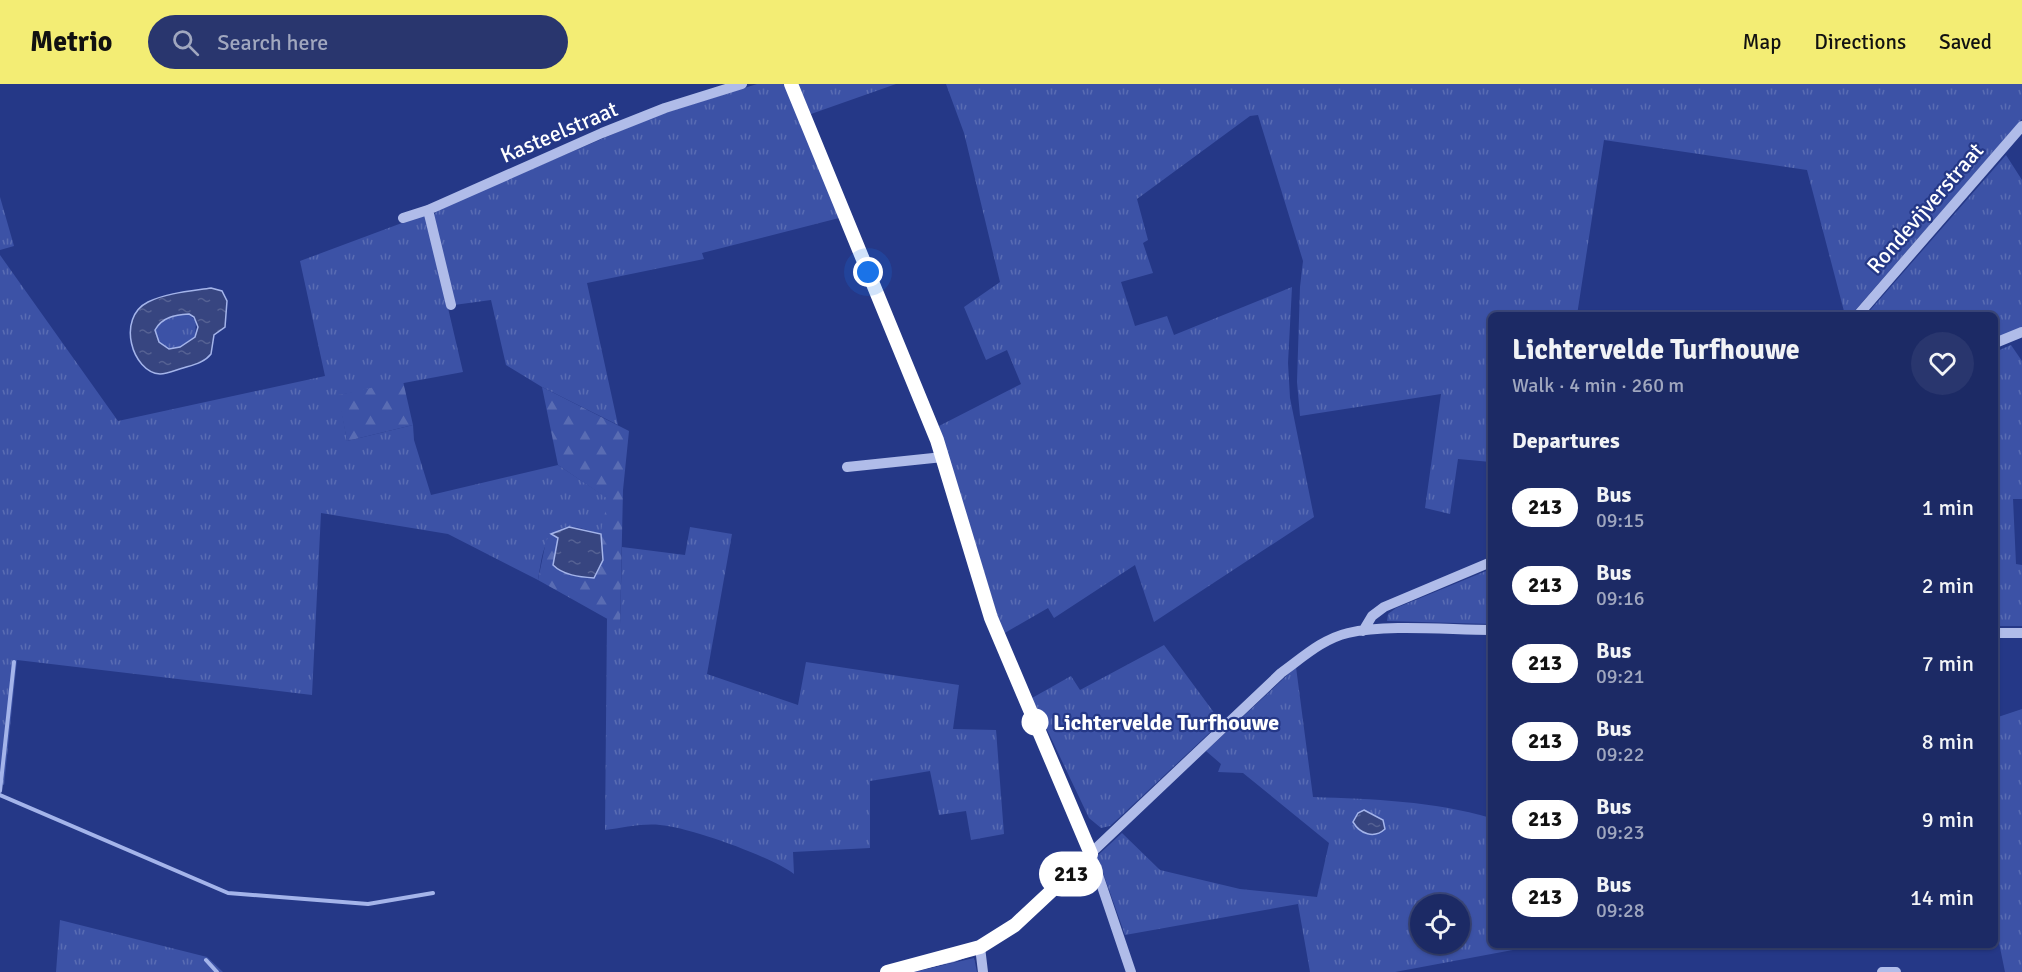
<!DOCTYPE html>
<meta charset="utf-8">
<style>
body{margin:0;font-family:Signika,sans-serif;background:#29366e;color:#f1f3f6;height:100vh;display:flex;flex-direction:column;font-size:22px;white-space:nowrap}
*{box-sizing:border-box;margin:0}
p{font-size:20px;color:#a0a7bf}
.icon{flex:none;width:33px;height:33px;fill:none;stroke:currentColor;stroke-width:2;stroke-linecap:round;stroke-linejoin:round}
.map{position:relative;flex:1;overflow:hidden}
.drawer{position:absolute;left:1488px;top:228px;width:510px;height:636px;display:flex;flex-direction:column;background:#1c2a65;border-radius:9px;box-shadow:0 2px 4px #0004,0 0 0 2px #3a4679}
.drawer>*{flex:none}
.badge{padding:0 12px;border-radius:20px;font-size:21px;line-height:39px}
.tools{position:absolute;left:1410px;top:810px;display:grid;gap:12px}
.tools a{display:grid;place-items:center;width:60px;height:60px;border-radius:50%;background:#1c2a65;box-shadow:0 2px 4px #0004,0 0 0 2px #3a4679;font-size:30px}
.you{position:absolute;width:30px;height:30px;margin:-15px;border:4px solid #fff;border-radius:50%;background:#1a73e8;box-shadow:0 0 0 9px #1a73e833}
.map>.badge{position:absolute;translate:-50% -50%;box-shadow:0 0 0 3px #fff}
h2{padding:0 24px;font-size:22px;line-height:54px}
.round{display:grid;place-items:center;flex:none;width:63px;height:63px;border-radius:32px;background:#29366e}
.overview{display:flex;align-items:center;justify-content:space-between;height:102px;padding:0 24px}
h1{font-size:28px;font-weight:700;line-height:45px}
ul{padding:0;list-style:none}
li{display:flex;align-items:center;gap:18px;height:78px;padding:0 24px}
li div{flex:1}
li b{display:block;font-size:22px}
li em{font-style:normal}
li .badge{min-width:66px;font-weight:700;text-align:center}
header{display:flex;align-items:center;gap:36px;box-sizing:border-box;height:84px;padding:0 30px;background:#f3ed74;color:#111}
header strong{font-size:28px}
nav{display:flex;gap:33px;margin-inline-start:auto;font-size:21px}
.search{width:420px;height:54px;background:#29366e;display:flex;align-items:center;gap:15px;box-sizing:border-box;padding:0 21px;border-radius:33px;color:#a0a7bf;font-size:22px}
.map>svg:first-child{display:block}
.grass{fill:url(#grass-tufts);fill-rule:evenodd}
.forest{fill:url(#forest-firs)}
.water{fill:url(#water-ripples);stroke:#a4b4ea;stroke-width:1.5;fill-rule:evenodd}
.lines{fill:none;stroke-linecap:round;stroke-linejoin:round}
.stream{stroke:#a4b4ea;stroke-width:4}
.minor{stroke:#b0bce9;stroke-width:10}
.line-casing{stroke:#fff;stroke-width:14}
.line{stroke:#fff;stroke-width:9}
.walk{stroke:#fff;stroke-width:6;stroke-dasharray:0 10.8}
.stop-dot{fill:#fff;stroke:#fff;stroke-width:3}
.labels{text-anchor:middle;dominant-baseline:central;stroke-width:4.5;stroke-linejoin:round;paint-order:stroke}
.street-label{font-size:22px;fill:#fff;stroke:#253887}
.stop-label{font-size:22px;font-weight:bold;fill:#fff;stroke:#253887;text-anchor:start}
</style>
<header>
<strong>Metrio</strong>
<div class="search"><svg class="icon" aria-label="search" viewBox="0 0 24 24"><circle cx="10" cy="10" r="6"/><path d="M15 15l6 6"/></svg>Search here</div>
<nav><a>Map</a><a>Directions</a><a>Saved</a></nav>
</header>
<div class="map">
<svg width="2022" height="888" viewBox="0 0 2022 888">
<defs>
<pattern id="grass-tufts" width="24" height="20" patternUnits="userSpaceOnUse" patternTransform="scale(1.5)"><rect width="24" height="20" fill="#3c52a6"/><path d="M3 7l-1-3M5 7V3M7 7l1-3M15 17l-1-3M17 17v-4M19 17l1-3" fill="none" stroke="#596cb3"/></pattern>
<pattern id="forest-firs" width="22" height="20" patternUnits="userSpaceOnUse" patternTransform="scale(1.5)"><rect width="22" height="20" fill="#3c52a6"/><path d="M5 1l3.5 6h-7zM16 11l3.5 6h-7z" fill="#596cb3"/></pattern>
<pattern id="water-ripples" width="26" height="14" patternUnits="userSpaceOnUse" patternTransform="scale(1.5)"><rect width="26" height="14" fill="#374580"/><path d="M2 4q2-2 4 0t4 0M15 11q2-2 4 0t4 0" fill="none" stroke="#556193"/></pattern>
</defs>
<rect width="100%" height="100%" fill="#253887"/>
<path class="grass" d="M757,0H785L787,3L839,134L702,169L704,175L587,199L618,341L542,303L506,281L491,216L454,221L433,132L438,125L658,31Z
M798,0H896L811,30Z
M946,0H2022V35L1851,231H1845L1807,86L1604,56L1577,231H1491V378L1458,375L1450,430L1425,424L1441,310L1300,332L1297,298L1300,203L1303,177L1258,31L1250,32L1137,115L1148,156L1143,159L1153,189L1121,198L1135,242L1167,232L1174,251L1292,203L1288,279L1290,314L1314,433L1154,538L1135,481L1054,534L1048,524L1003,550L939,342L1021,300L1007,266L986,276L964,223L1000,198L964,49Z
M2006,71L2022,96V244L1995,255V231H1866Z
M0,113L14,162L0,166Z
M426,130L463,288L339,311L347,357L413,341L414,356L431,411L558,381L609,415L601,450C592,448 578,442 569,443C542,446 542,476 538,496L448,450L321,429L312,611L17,576L4,701L0,700V171L118,337L325,292L300,177Z
M188,230L196,237L195,253L180,263L169,265L159,258L155,246C162,233 175,232 188,230Z
M2011,261L2022,277V415H2013L2016,480L2022,481V542H1995V268Z
M690,443L732,450L707,590L798,621L806,578L959,601L953,645L996,646L1004,750L971,756L966,727L939,731L930,687L870,697V764L793,768L794,790C772,773 689,743 660,741C643,739 622,744 605,746L607,534L620,541L622,463L685,471Z
M1491,485V540L1387,537L1388,530L1396,524Z
M1164,561L1221,638L1120,733L1110,742L1101,744L1089,734L1032,614L1071,592L1080,606Z
M1296,583L1313,713C1373,715 1433,717 1491,734V861H1539L1395,888H1310L1298,820L1125,851L1097,772L1122,749L1160,786L1240,805L1317,813L1329,759L1243,689L1218,688L1221,680L1206,667ZM1420,820H1460V860H1420Z
M2022,625V888H2005L1995,839V634Z
M60,836L207,873L223,888H56Z
M974,874L977,888H914Z"/>
<path class="forest" d="M403,297L413,341L347,357L338,311Z
M542,303L629,347L623,406L620,542L538,496L546,457L551,450L559,454L553,480L603,476L601,447L608,415L558,381Z"/>
<path class="water" d="M211,204L222,207L227,217L225,243L214,251L211,270C204,279 193,281 183,284C176,286 167,290 160,290C132,288 116,234 148,218C166,209 191,207 211,204ZM189,230L194,233L198,243L195,253L180,263L169,265L159,258L155,246C162,233 175,231 189,230Z
M569,443L601,450L603,476L594,494C579,493 563,491 553,481L558,454L551,450Z
M1364,726L1383,736L1385,745C1374,755 1360,750 1353,738L1358,729Z"/>
<g class="lines">
<path class="stream" d="M0,707L14,578
M0,711L228,809L368,820L433,809
M206,876L217,888"/>
<path class="minor" d="M791,0L937,356L991,534L1091,770L1131,888
M428,126L451,221
M403,134L428,126L602,49L665,24L742,0
M1858,231L2022,42
M1995,259L2022,248
M847,383L943,373
M1363,547L1372,532L1384,523L1491,478
M1995,549H2022
M980,863L983,888
M887,888L953,873L980,863L1015,841L1281,589C1302,574 1322,555 1348,549C1388,540 1449,546 1491,546
M1882,888H1896"/>
</g>
<g class="lines">
<g class="line-casing">
<path id="line" d="M791,0L937,356L991,534L1091,770L1015,841L980,863L887,888"/>
</g>
<use href="#line" class="line"/>
<path class="walk" d="M868,188L937,356L991,534L1035,638"/>
</g>
<circle class="stop-dot" cx="1035" cy="638" r="12"/>
<g class="labels">
<g class="street-label">
<text transform="translate(559 48) rotate(-23)">Kasteelstraat</text>
<text transform="translate(1925 124) rotate(-49)">Rondevijverstraat</text>
</g>
<g class="stop-label">
<text x="1053" y="638">Lichtervelde Turfhouwe</text>
</g>
</g>
</svg>
<div class="tools">
<a><svg class="icon" aria-label="locate" viewBox="0 0 24 24"><circle cx="12" cy="12" r="6"/><path d="M12 2v4M12 18v4M2 12h4M18 12h4"/></svg></a>
</div>
<div class="you" style="left:868px;top:188px"></div>
<b class="badge" style="left:1071px;top:790px;background:#fff;color:#111">213</b>
<section class="drawer">
<div class="overview"><div><h1>Lichtervelde Turfhouwe</h1><p>Walk · 4 min · 260 m</p></div><a class="round"><svg class="icon" aria-label="heart" viewBox="0 0 24 24"><path d="M12 20l-8-8c-3-5 5-10 8-4 3-6 11-1 8 4z"/></svg></a></div>
<h2>Departures</h2>
<ul>
<li><span class="badge" style="background:#fff;color:#111">213</span><div><b>Bus</b><p>09:15</p></div><em>1 min</em></li>
<li><span class="badge" style="background:#fff;color:#111">213</span><div><b>Bus</b><p>09:16</p></div><em>2 min</em></li>
<li><span class="badge" style="background:#fff;color:#111">213</span><div><b>Bus</b><p>09:21</p></div><em>7 min</em></li>
<li><span class="badge" style="background:#fff;color:#111">213</span><div><b>Bus</b><p>09:22</p></div><em>8 min</em></li>
<li><span class="badge" style="background:#fff;color:#111">213</span><div><b>Bus</b><p>09:23</p></div><em>9 min</em></li>
<li><span class="badge" style="background:#fff;color:#111">213</span><div><b>Bus</b><p>09:28</p></div><em>14 min</em></li>
</ul>
</section>
</div>
